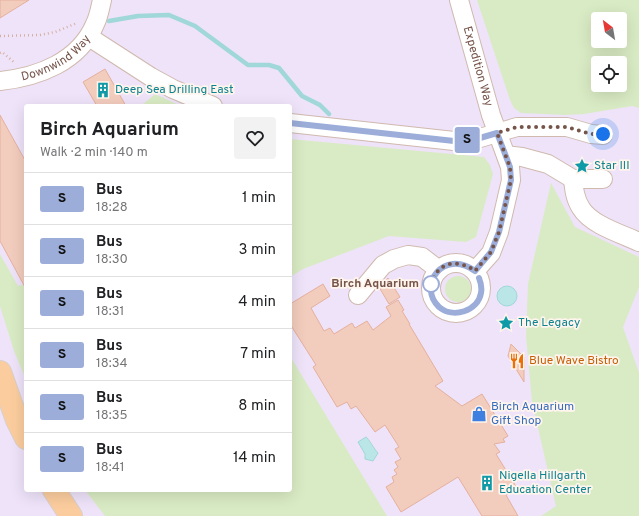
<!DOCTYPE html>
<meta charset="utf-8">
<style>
body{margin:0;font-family:Overpass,sans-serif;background:#f2f2f2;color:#202124;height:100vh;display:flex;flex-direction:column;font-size:15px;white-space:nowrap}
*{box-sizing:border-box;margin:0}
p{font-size:13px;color:#757577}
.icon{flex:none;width:22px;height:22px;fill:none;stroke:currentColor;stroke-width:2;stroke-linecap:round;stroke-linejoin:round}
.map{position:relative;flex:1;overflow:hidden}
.panel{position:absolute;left:24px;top:104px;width:268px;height:388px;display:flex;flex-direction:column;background:#fff;border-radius:4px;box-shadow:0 4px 16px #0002}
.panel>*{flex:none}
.badge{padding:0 8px;border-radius:3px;font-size:14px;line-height:26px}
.needle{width:26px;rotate:329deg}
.controls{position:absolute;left:591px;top:12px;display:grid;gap:8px}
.controls a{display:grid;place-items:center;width:36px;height:36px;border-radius:4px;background:#fff;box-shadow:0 4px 16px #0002;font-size:20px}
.you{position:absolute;width:20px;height:20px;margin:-10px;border:3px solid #fff;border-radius:50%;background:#1a73e8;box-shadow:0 0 0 6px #1a73e833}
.map>.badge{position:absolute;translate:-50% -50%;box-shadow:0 0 0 2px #fff}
.round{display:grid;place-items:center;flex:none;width:42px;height:42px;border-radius:4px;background:#f2f2f2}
.headline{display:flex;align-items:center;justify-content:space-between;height:68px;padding:0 16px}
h1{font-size:19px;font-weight:700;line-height:30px}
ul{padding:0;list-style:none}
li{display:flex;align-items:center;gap:12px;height:52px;padding:0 16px;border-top:1px solid #e0e0e0}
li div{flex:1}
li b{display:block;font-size:15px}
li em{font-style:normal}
li .badge{min-width:44px;font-weight:700;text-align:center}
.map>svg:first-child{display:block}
.education{fill:#eee3f9;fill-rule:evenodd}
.green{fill:#d9ebc4;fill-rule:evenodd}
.water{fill:#bae6e7;stroke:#a0d7d8}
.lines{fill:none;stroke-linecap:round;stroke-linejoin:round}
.stream{stroke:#a0d7d8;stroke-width:4.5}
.building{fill:#f2ccbd;stroke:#e5b09d}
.minor-casing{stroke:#d0b9ae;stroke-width:20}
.major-casing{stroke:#d9cfcc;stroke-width:24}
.path{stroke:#d7afa0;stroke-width:2.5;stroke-dasharray:1 3;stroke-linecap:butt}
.minor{stroke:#fff;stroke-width:18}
.major{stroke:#fbcd9e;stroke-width:22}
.line-casing{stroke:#fff;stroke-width:9}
.line{stroke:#9badd8;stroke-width:6}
.walk{stroke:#76544a;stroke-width:4;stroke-dasharray:0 7.2}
.stop-dot{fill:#fff;stroke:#9badd8;stroke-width:2}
.labels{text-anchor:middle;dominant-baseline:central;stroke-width:3.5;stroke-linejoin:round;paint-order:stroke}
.street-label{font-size:12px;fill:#76544a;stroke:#fff5ed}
.culture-label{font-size:12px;fill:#0d838f;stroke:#fff5ed;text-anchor:start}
.stop-label{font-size:12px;font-weight:bold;fill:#76544a;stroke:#fff5ed;text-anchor:end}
.food-label{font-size:12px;fill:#c56008;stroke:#fff5ed;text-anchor:start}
.shop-label{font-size:12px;fill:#366cbe;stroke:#fff5ed;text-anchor:start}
</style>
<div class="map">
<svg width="639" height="516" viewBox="0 0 639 516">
<rect width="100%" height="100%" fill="#fdf1e6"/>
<path class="education" d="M0,0H639V516H0ZM598,19H620V41H598ZM598,63H620V85H598ZM26,106H290V490H26Z"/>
<path class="green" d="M477,0H639V108L632,106L584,114L565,115L521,113L514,108L510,100ZM598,19H620V41H598ZM598,63H620V85H598Z
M155,94L181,106H141Z
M290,139L484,157L490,165L493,174L476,237L466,242L389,236L303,269L290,277Z
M551,183L575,227L639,257V287L623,327L639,373V516H541L556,506L532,402L526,336L528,284Z
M0,254L18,286L26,284V380L14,351L0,306Z
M445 289a13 13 0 1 1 26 0a13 13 0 1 1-26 0Z
M290,356L387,516H105L85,490H290Z"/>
<path class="water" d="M497 296a10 10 0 1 1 20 0a10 10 0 1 1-20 0Z
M366,437C369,439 374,449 378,453L373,461L365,459V454L358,442Z"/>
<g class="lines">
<path class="stream" d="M109,21L138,16L169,15L195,26L248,65H269L279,68L302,96L320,105L329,114"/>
</g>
<path class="building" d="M0,0H29L0,18Z
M105,69L126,106H97L83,82Z
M0,115L26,162V289L0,241Z
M388,278L400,297L389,304L379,287Z
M323,284L330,296L311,308L324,331L330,328L334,334L352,323L355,328L367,321L373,330L391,316L386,307L398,300L404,310L402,311L410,324H409L443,381L435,386L462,406L482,394L508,436L503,439L505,442L494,444L500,452L496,454L517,488L506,495L518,516H482L458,477L401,512L386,487L394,482L392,477L397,474L394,470L398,467L395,462L401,459L395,449L399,447L385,425L375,432L356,406L351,409L347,402L337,407L313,367L316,365L290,324V304Z
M511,344L524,357V382L508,356Z"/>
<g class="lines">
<g class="minor-casing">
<g id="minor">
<path id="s1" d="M459,0L491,115L510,167L511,180L499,232L491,253L475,271"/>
<path d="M89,37L151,77L173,89L213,106"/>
<path id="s2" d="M0,81C38,77 79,62 95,24C99,16 100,8 102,0"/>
<path d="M290,123L454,141L480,138L517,127H567L591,134L603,135"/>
<path d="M506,155L522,157L548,164L573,179H603"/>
<path d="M573,179C574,189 575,199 581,208C591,225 622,234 639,242"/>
<circle cx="456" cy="288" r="25"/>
<path d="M358,295L383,265L394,259L408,255L422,257L439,270"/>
</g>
</g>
<g class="major-casing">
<path id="major" d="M0,372L17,420L26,438
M54,490L71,516"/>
</g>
<path class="path" d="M0,36L40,35L55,32L77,23
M0,53L2,52L15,63"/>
<use href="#minor" class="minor"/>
<use href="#major" class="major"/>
</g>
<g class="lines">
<g class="line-casing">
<path id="line" d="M290,123L454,141L480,138L497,133L510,167L511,180L499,232L491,252L475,271C443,248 417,286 439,307C453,319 478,311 481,293C482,288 481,283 479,278"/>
</g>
<use href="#line" class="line"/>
<path class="walk" d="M431,284C432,282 433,278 435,275C444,260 462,261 475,271L491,252L499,232L511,180L510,167L497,133L517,127H567L591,134H603"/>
</g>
<defs>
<g id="building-bare" transform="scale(1.2)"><path d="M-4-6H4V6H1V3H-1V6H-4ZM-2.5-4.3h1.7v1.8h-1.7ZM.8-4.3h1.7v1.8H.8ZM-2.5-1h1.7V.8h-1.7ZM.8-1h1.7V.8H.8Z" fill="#0f9aa8" stroke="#fff5ed" stroke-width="2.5" paint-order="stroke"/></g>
<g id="sight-bare" transform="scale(1.2)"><path d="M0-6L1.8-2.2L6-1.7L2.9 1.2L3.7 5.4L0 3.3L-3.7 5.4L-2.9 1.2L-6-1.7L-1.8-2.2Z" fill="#0f9aa8" stroke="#fff5ed" stroke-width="2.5" paint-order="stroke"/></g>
<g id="restaurant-bare" transform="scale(1.2)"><path d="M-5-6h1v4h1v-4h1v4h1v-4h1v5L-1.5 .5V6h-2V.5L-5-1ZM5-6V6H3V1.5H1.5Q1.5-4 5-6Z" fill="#e8710a" stroke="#fff5ed" stroke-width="2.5" paint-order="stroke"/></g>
<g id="shop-bare" transform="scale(1.2)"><path d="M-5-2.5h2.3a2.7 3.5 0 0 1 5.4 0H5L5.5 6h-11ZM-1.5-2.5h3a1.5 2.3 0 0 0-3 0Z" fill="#3f7fe0" stroke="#fff5ed" stroke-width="2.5" paint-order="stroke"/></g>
</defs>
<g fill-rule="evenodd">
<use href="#building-bare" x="103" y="90"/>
<use href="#sight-bare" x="582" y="166"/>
<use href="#sight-bare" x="506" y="323"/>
<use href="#restaurant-bare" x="517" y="361"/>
<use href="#shop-bare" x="479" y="414"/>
<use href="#building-bare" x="487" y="483"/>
</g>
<circle class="stop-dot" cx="431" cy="284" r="8"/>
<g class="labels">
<g class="street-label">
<text stroke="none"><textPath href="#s2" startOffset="62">Downwind Way</textPath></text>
<text stroke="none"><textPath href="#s1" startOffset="69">Expedition Way</textPath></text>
</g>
<g class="culture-label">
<text x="115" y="90">Deep Sea Drilling East</text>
<text x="594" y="166">Star III</text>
<text x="518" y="323">The Legacy</text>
<text x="499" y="476">Nigella Hillgarth<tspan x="499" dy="14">Education Center</tspan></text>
</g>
<g class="stop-label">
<text x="419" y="284">Birch Aquarium</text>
</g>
<g class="food-label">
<text x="529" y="361">Blue Wave Bistro</text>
</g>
<g class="shop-label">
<text x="491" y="407">Birch Aquarium<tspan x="491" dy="14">Gift Shop</tspan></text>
</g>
</g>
</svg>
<div class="controls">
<a><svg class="needle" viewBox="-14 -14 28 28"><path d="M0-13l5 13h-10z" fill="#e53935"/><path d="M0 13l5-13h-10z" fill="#757577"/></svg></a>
<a><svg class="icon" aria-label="locate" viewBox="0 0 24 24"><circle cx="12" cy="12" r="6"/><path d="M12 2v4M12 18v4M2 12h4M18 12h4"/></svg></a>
</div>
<div class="you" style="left:603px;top:134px"></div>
<b class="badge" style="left:467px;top:140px;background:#9badd8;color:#111">S</b>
<section class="panel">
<div class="headline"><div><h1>Birch Aquarium</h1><p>Walk · 2 min · 140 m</p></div><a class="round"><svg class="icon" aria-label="heart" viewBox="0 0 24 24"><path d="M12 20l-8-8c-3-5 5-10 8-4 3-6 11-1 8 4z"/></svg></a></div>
<ul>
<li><span class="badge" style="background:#9badd8;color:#111">S</span><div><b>Bus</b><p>18:28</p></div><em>1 min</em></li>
<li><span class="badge" style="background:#9badd8;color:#111">S</span><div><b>Bus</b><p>18:30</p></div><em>3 min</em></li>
<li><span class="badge" style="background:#9badd8;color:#111">S</span><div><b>Bus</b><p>18:31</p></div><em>4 min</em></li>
<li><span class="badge" style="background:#9badd8;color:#111">S</span><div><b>Bus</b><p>18:34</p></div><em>7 min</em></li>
<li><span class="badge" style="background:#9badd8;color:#111">S</span><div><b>Bus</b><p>18:35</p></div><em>8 min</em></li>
<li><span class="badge" style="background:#9badd8;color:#111">S</span><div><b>Bus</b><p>18:41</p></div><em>14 min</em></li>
</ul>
</section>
</div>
